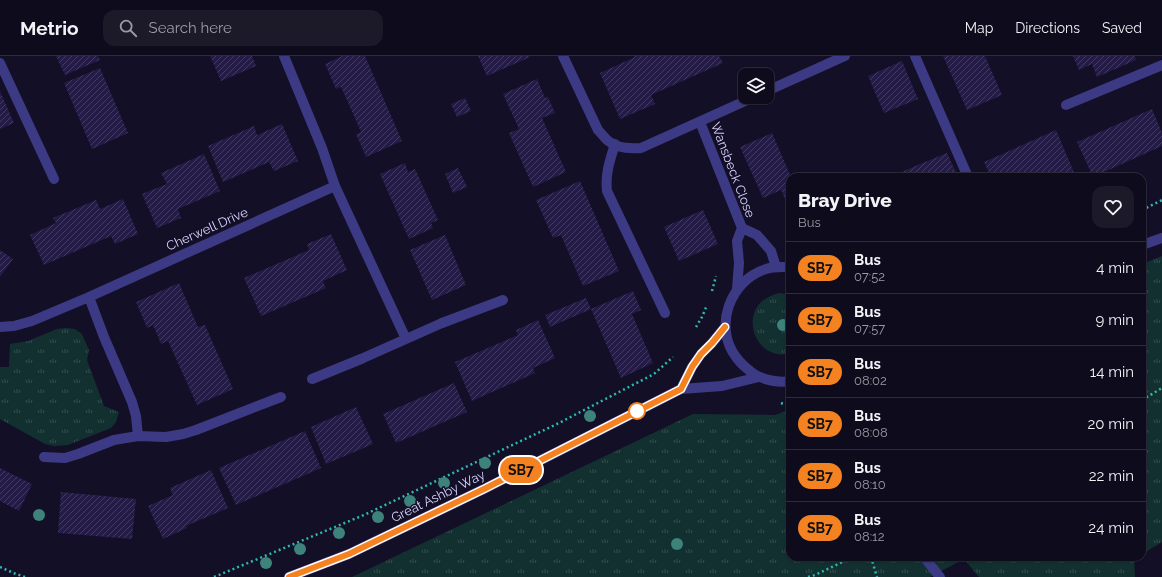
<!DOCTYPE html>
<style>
body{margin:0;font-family:Raleway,sans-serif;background:#1c1929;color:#f1f3f6;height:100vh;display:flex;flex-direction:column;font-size:15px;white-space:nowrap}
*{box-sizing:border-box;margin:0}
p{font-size:13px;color:#9b9ba3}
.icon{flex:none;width:22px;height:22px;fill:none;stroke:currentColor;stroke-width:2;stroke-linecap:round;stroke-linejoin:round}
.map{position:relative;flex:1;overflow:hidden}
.panel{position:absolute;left:786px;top:117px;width:360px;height:388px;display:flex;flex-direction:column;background:#0e0b1c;border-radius:12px;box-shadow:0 1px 3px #0004,0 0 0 1px #2e2b3b}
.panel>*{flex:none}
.badge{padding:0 8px;border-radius:13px;font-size:14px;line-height:26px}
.buttons{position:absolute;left:738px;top:12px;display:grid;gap:8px}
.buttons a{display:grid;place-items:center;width:36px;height:36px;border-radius:8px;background:#0e0b1c;box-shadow:0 1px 3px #0004,0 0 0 1px #2e2b3b;font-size:20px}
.map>.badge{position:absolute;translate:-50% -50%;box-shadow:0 0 0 2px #fff}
.round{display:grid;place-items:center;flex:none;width:42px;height:42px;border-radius:12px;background:#1c1929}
.head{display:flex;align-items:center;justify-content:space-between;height:68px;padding:0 12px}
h1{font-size:19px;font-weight:800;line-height:30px}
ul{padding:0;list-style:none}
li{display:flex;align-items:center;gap:12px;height:52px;padding:0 12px;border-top:1px solid #2e2b3b}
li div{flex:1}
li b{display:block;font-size:15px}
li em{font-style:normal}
li .badge{min-width:44px;font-weight:700;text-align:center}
header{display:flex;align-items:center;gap:24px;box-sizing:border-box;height:56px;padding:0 20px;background:#0e0b1c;border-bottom:1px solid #2e2b3b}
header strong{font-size:19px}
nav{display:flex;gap:22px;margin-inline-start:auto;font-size:14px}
.search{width:280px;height:36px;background:#1c1929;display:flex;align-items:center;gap:10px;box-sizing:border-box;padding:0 14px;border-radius:12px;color:#9b9ba3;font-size:15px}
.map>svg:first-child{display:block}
.grass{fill:url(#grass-tufts)}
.building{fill:url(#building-hatch)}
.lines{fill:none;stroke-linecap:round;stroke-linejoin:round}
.path{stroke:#2fb8b0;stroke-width:2.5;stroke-dasharray:2 3;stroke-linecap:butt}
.service{stroke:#3d3a85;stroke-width:10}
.minor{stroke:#3d3a85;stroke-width:10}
.tertiary{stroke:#3d3a85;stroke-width:10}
.tree{fill:#3d827b}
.line-casing{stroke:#fff;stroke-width:9}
.line{stroke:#f58220;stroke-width:6}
.stop-dot{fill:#fff;stroke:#f58220;stroke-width:2}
.labels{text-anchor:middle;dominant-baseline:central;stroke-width:3;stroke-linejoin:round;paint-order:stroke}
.street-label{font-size:13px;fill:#d9d4ff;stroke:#130f26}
</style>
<header>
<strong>Metrio</strong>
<div class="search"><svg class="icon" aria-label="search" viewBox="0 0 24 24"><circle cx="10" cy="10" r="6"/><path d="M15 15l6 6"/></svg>Search here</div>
<nav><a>Map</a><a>Directions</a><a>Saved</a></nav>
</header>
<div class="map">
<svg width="1162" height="521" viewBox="0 0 1162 521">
<defs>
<pattern id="grass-tufts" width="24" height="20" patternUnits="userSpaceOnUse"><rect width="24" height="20" fill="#12302f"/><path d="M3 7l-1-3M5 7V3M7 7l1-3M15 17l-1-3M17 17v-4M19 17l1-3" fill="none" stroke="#344d4e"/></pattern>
<pattern id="building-hatch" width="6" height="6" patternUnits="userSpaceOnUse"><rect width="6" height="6" fill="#241b47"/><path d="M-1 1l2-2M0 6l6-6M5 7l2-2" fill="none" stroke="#433b63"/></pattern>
</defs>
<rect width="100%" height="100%" fill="#130f26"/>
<path class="grass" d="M1162,200V486L1142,498V208Z
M779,237L790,238V297C762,306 741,269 760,247C765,242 772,239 779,237Z
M67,272L75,273L82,278L89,294L87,304L104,350L119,356L116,366L111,372L68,389L54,390L45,388L0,363V311H9L10,288L28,285L57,273Z
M790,354V501H1136L1134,502L1135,521H979L964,503L930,521H352L693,358L775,359Z"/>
<path class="building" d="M56,0H98L100,4L65,19Z
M210,0H252L256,10L221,25Z
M342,0H365L402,85L366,101L356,78L361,76L351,53L341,31L336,33L325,8Z
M478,0H529L530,1L487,20Z
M634,0H719L723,7L651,39L655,48L620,63L600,17L635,1Z
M943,0H985L1002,39L967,54Z
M1073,0H1135L1136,4L1097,21L1092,8L1079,14Z
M902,5L918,43L884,57L868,20Z
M100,12L128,77L92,93L64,27Z
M537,23L545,42L548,41L555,57L542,62L566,116L533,131L509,77L519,73L503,38Z
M0,35L14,67L0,73Z
M465,42L471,55L457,61L451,48Z
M1152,53L1162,77V90L1093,121L1077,86Z
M282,68L298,105L274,115L269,106L223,126L208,90L254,70L257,79Z
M1056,74L1076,121H991L984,106Z
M772,77L791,121H790V155L781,134L763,142L740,91Z
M947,97L958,121H891L913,111Z
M204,98L220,135L178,153L181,162L157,172L142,138L167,128L161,117Z
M405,107L408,116L415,113L438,164L431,167L433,172L409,183L380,118Z
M458,112L467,131L453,137L445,118Z
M580,125L619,215L583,230L561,179L553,182L536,144Z
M123,143L138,178L115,188L111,180L44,209L30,179L56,167L53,162L96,144L100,153Z
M703,154L718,188L679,205L664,171Z
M331,178L347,214L323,225L326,232L261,260L244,222L309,194L307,188Z
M445,179L466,229L432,244L410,194Z
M0,194L13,203L0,221Z
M179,227L198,271L205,269L233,333L197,349L168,285L161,288L153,269L147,272L136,246Z
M633,235L641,254L632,258L653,307L621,322L591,253L550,271L545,259L586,242L591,253Z
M538,264L555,302L533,312L535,317L472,345L455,306L518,279L516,274Z
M454,327L467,356L396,387L383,358Z
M356,351L373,388L326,408L311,371Z
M305,375L321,412L236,449L219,412Z
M0,412L32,428L19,455L0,445Z
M211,414L228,452L186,470L187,472L163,483L148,450L173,439L170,432Z
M61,436L136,443L132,483L58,477Z"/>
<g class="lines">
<path class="path" d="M1142,154L1162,144
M712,235L716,220
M696,271L702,261L707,249
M1142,344L1162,332
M781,347L786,349L790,354
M871,501L877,521
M0,511L16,518L25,521
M214,521L364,459L559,367L654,318L673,301
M808,521L815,519L853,501"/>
<path class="service" d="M1066,49L1162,9
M615,88C610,104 605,118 607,135L665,257
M442,267L503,244
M312,323L361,303
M196,374L281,341"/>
<path class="minor" d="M284,0L322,92L335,130L406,283
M563,0L598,74C601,77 604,81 607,84C616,92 629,93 641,92L754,41
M915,0L968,121
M0,7L54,123
M767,35L845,0
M700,66L742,172L737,185L739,207L737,233
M742,172L757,179L771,195L776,211
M89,241L104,281L132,346L136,360L138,380
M0,271L14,270L32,265L89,241L335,130
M361,303L442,267
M44,401L65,402L78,398L114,384L138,380L166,381L183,378L196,374
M924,501L940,521"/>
<path class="tertiary" d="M1142,189L1162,182
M790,211C782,211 774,210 766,213C730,224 713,271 736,301C741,308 747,313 754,318C764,324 778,327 790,325
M681,333L692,311L701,298L712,287L725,271
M289,521L349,498L484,433L681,333L722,330L759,321"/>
</g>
<g class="tree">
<circle cx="783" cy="269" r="6"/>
<circle cx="590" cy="360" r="6"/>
<circle cx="485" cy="407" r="6"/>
<circle cx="444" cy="427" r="6"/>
<circle cx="410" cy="445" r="6"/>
<circle cx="39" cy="459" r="6"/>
<circle cx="378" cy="461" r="6"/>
<circle cx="339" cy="477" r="6"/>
<circle cx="677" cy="488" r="6"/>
<circle cx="300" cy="493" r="6"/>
<circle cx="266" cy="507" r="6"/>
</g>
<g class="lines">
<g class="line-casing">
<path id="line" d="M289,521L349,498L484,433L681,333L692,311L701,298L712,287L725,271"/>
</g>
<use href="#line" class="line"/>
</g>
<circle class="stop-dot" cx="637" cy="355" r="8"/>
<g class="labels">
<g class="street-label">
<text transform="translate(733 114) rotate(69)">Wansbeck Close</text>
<text transform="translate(207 173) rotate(-24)">Cherwell Drive</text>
<text transform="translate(438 440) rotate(-26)">Great Ashby Way</text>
</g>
</g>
</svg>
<div class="buttons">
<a><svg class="icon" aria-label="layers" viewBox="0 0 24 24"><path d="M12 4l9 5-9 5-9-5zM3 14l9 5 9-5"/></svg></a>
</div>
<b class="badge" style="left:521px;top:414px;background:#f58220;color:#111">SB7</b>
<section class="panel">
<div class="head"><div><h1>Bray Drive</h1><p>Bus</p></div><a class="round"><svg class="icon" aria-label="heart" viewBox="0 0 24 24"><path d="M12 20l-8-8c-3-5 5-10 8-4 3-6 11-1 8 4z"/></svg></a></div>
<ul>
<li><span class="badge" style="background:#f58220;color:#111">SB7</span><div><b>Bus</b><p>07:52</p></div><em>4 min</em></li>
<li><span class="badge" style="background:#f58220;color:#111">SB7</span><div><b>Bus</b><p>07:57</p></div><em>9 min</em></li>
<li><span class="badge" style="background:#f58220;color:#111">SB7</span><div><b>Bus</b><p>08:02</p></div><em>14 min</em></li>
<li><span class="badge" style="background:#f58220;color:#111">SB7</span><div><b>Bus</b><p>08:08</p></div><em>20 min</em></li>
<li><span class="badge" style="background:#f58220;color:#111">SB7</span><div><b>Bus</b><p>08:10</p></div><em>22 min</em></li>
<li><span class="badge" style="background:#f58220;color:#111">SB7</span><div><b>Bus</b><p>08:12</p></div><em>24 min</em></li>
</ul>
</section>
</div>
